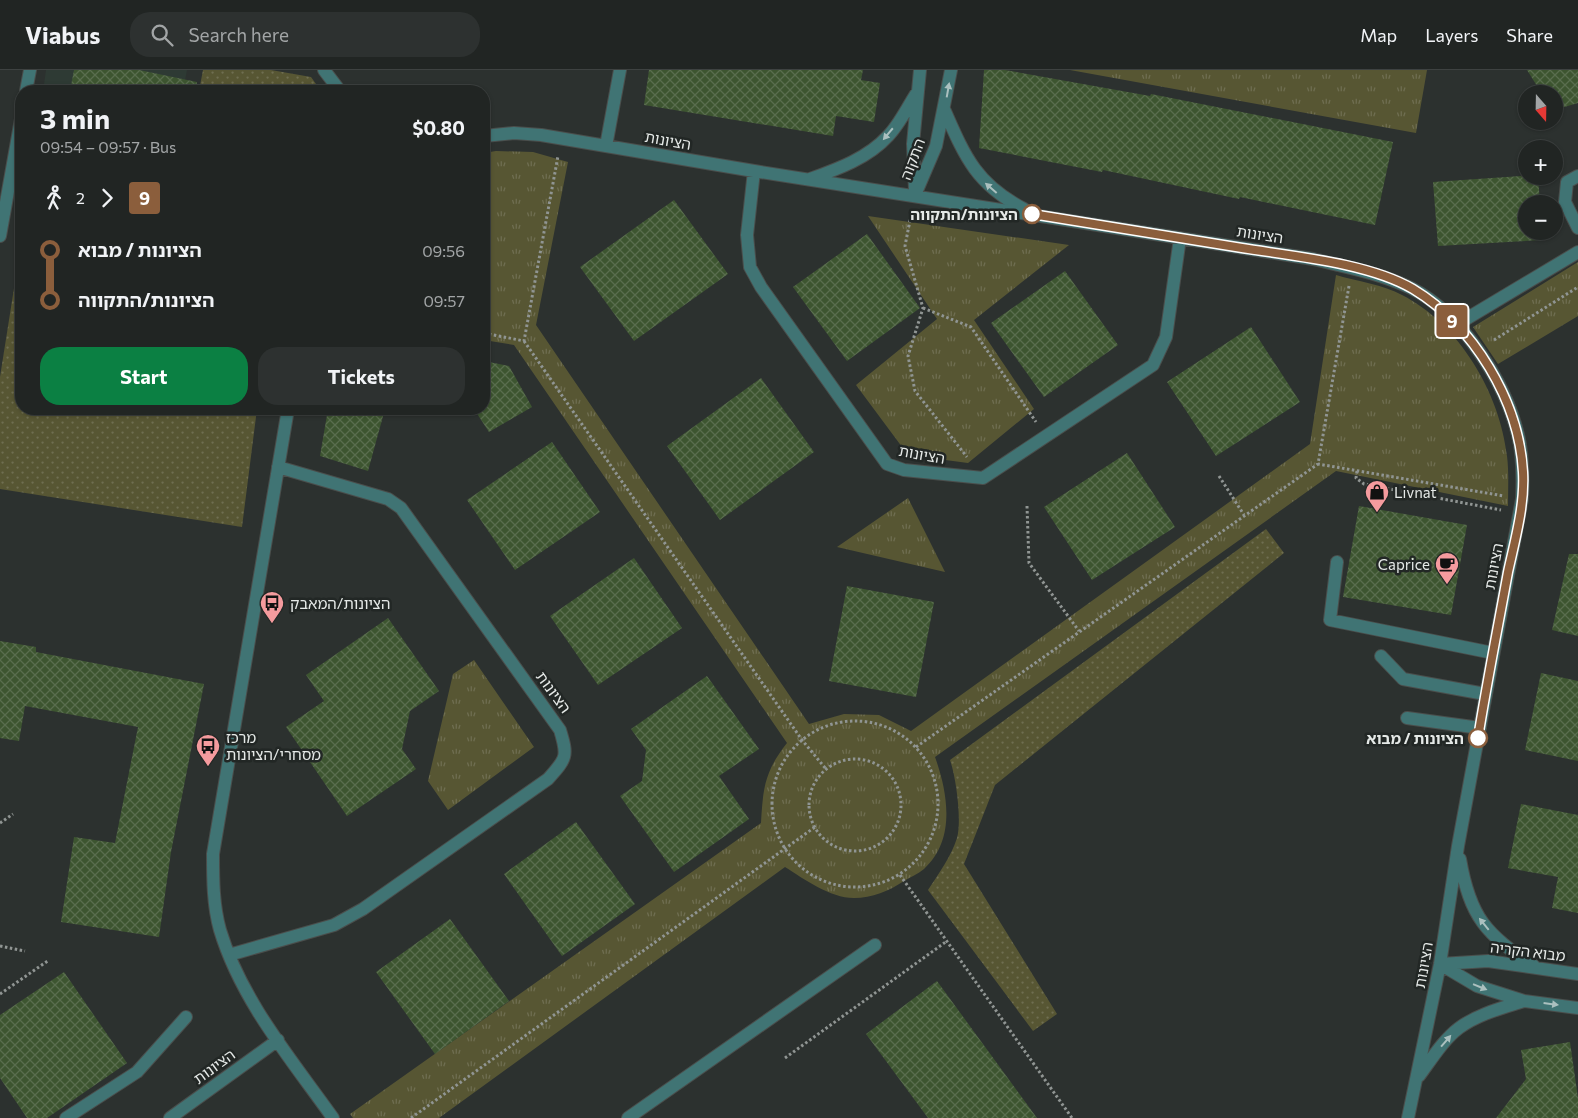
<!DOCTYPE html>
<meta charset="utf-8">
<style>
body{margin:0;font-family:Commissioner,"Noto Sans Hebrew",sans-serif;background:#2d3130;color:#f1f3f6;height:100vh;display:flex;flex-direction:column;font-size:19px;white-space:nowrap}
*{box-sizing:border-box;margin:0}
p{font-size:16px;color:#a2a5a6}
.icon{flex:none;width:28px;height:28px;fill:none;stroke:currentColor;stroke-width:2;stroke-linecap:round;stroke-linejoin:round}
.map{position:relative;flex:1;overflow:hidden}
.drawer{position:absolute;left:15px;top:15px;width:475px;height:330px;display:flex;flex-direction:column;background:#212523;border-radius:20px;box-shadow:0 1px 4px #0004,0 0 0 1px #3e4241}
.drawer>*{flex:none}
.badge{padding:0 10px;border-radius:4px;font-size:18px;line-height:32px}
.needle{width:32px;rotate:160deg}
.controls{position:absolute;left:1518px;top:15px;display:grid;gap:10px}
.controls a{display:grid;place-items:center;width:45px;height:45px;border-radius:50%;background:#212523;box-shadow:0 1px 4px #0004,0 0 0 1px #3e4241;font-size:25px}
.map>.badge{position:absolute;translate:-50% -50%;box-shadow:0 0 0 2px #fff}
.legs{display:flex;align-items:center;gap:8px;height:55px;padding:0 25px;font-size:16px}
.legs p{margin-inline-start:auto}
.head{display:flex;align-items:center;justify-content:space-between;height:85px;padding:0 25px}
h1{font-size:28px;font-weight:700;line-height:38px}
.button{display:flex;gap:10px;margin-top:auto;padding:10px 25px}
.button a{flex:1;height:58px;border-radius:20px;background:#0b8043;color:#fff;font-size:20px;font-weight:700;line-height:58px;text-align:center}
.button a+a{background:#2d3130;color:#f1f3f6}
ul{padding:0 25px;list-style:none}
li{display:flex;align-items:center;gap:18px;height:50px;font-size:19px}
li i{display:grid;place-items:center;width:8px;height:100%;margin:0 6px;background:currentColor}
li i::after{content:'';width:12px;height:12px;margin:-6px;border:4px solid;border-radius:50%;background:#212523}
li p{margin-inline-start:auto}
li:first-child i{background:linear-gradient(#0000 50%,currentColor 0)}
li:last-child i{background:linear-gradient(currentColor 50%,#0000 0)}
header{display:flex;align-items:center;gap:30px;box-sizing:border-box;height:70px;padding:0 25px;background:#212523;border-bottom:1px solid #3e4241}
header strong{font-size:24px}
nav{display:flex;gap:28px;margin-inline-start:auto;font-size:18px}
.search{width:350px;height:45px;background:#2d3130;display:flex;align-items:center;gap:12px;box-sizing:border-box;padding:0 18px;border-radius:20px;color:#a2a5a6;font-size:19px}
.map>svg:first-child{display:block}
.built{fill:#2e3a34}
.grass{fill:url(#grass-dots)}
.park{fill:url(#park-tufts)}
.building{fill:url(#building-cross-hatch)}
.lines{fill:none;stroke-linecap:round;stroke-linejoin:round}
.minor-casing{stroke:#4a4e4c;stroke-width:14}
.path{stroke:#909593;stroke-width:3;stroke-dasharray:2.5 2.5;stroke-linecap:butt}
.minor{stroke:#407474;stroke-width:12}
.oneway{fill:#abc0bf}
.line-1-casing{stroke:#fff;stroke-width:11}
.line-1{stroke:#8b5e3c;stroke-width:8}
.stop-1-dot{fill:#fff;stroke:#8b5e3c;stroke-width:2.5}
.labels{text-anchor:middle;dominant-baseline:central;stroke-width:5;stroke-linejoin:round;paint-order:stroke}
.street-label{font-size:15px;fill:#e5e9e7;stroke:#222725}
.stop-label{font-size:15px;font-weight:bold;fill:#e5e9e7;stroke:#222725;text-anchor:end}
.poi-label{font-size:15px;fill:#e5e9e7;stroke:#222725;text-anchor:start}
</style>
<header>
<strong>Viabus</strong>
<div class="search"><svg class="icon" aria-label="search" viewBox="0 0 24 24"><circle cx="10" cy="10" r="6"/><path d="M15 15l6 6"/></svg>Search here</div>
<nav><a>Map</a><a>Layers</a><a>Share</a></nav>
</header>
<div class="map">
<svg width="1578" height="1048" viewBox="0 0 1578 1048">
<defs>
<pattern id="grass-dots" width="8" height="8" patternUnits="userSpaceOnUse" patternTransform="scale(1.25)"><rect width="8" height="8" fill="#575633"/><path d="M2 2h.1M6 6h.1" fill="none" stroke="#6f6e51" stroke-width="1.8" stroke-linecap="round"/></pattern>
<pattern id="park-tufts" width="24" height="20" patternUnits="userSpaceOnUse" patternTransform="scale(1.25)"><rect width="24" height="20" fill="#575633"/><path d="M3 7l-1-3M5 7V3M7 7l1-3M15 17l-1-3M17 17v-4M19 17l1-3" fill="none" stroke="#6f6e51"/></pattern>
<pattern id="building-cross-hatch" width="8" height="8" patternUnits="userSpaceOnUse" patternTransform="scale(1.25)"><rect width="8" height="8" fill="#3d5530"/><path d="M0 0l8 8M0 8l8-8" fill="none" stroke="#596d4e"/></pattern>
</defs>
<rect width="100%" height="100%" fill="#2c312f"/>
<path class="built" d="M46,0H187L183,21H43Z"/>
<path class="grass" d="M203,0H271L311,7L321,21H199Z
M21,174V339H257L242,457L0,419V307Z
M1266,459L1284,483L995,715L964,794L1057,944L1033,961L928,820C939,803 951,787 957,768C962,750 956,707 950,690Z"/>
<path class="park" d="M1070,0H1427L1416,63Z
M496,81L533,82L568,92L536,255L809,654L844,644L879,645L911,661L1310,374L1336,205C1356,211 1384,215 1402,225C1459,254 1500,323 1507,386C1509,402 1508,419 1508,436L1336,401L935,687C948,723 956,770 924,799C918,804 910,807 904,811C889,821 872,828 854,828C830,828 804,809 785,797L439,1048H353L350,1044L761,753C763,717 765,701 787,673L514,275L484,270V83Z
M868,146L1069,175L974,250L1034,339L968,393L908,385L856,315L937,249Z
M1578,192V246L1498,294L1473,257Z
M908,428L945,502L837,477Z
M474,590L534,677L448,740L428,711L453,604Z"/>
<path class="building" d="M74,0H139L197,12L196,21H70Z
M649,0H863L861,10L880,13L874,52L836,46L833,66L644,35Z
M984,0H1005L1150,26L1151,24L1393,72L1375,155L1240,127L1239,129L1103,100L1102,102L979,78Z
M1527,0H1578V33L1554,40V24H1542Z
M1521,106H1538L1540,134H1526V161H1541L1542,170L1438,176L1433,112Z
M674,130L728,204L634,271L580,197Z
M867,164L920,238L847,291L793,217Z
M1065,201L1118,275L1044,327L991,253Z
M1251,257L1300,332L1216,386L1167,312Z
M484,291L509,296L532,337L489,362L474,339H484Z
M761,308L814,382L720,450L667,376Z
M328,339H385L368,401L320,386Z
M552,372L600,442L515,500L467,430Z
M1127,383L1175,457L1092,510L1044,437Z
M1359,436L1467,455L1451,545L1343,527Z
M1569,484H1578V566L1552,560Z
M634,488L682,558L598,615L550,546Z
M847,516L934,532L916,627L829,611Z
M388,548L439,621L410,641L402,679L416,699L347,746L286,657L324,631L306,605Z
M0,571L36,577V582L204,614L171,782L159,867L61,852L74,767L115,773L138,657L25,636L19,671L0,668Z
M1541,603L1578,611V691L1525,680Z
M707,606L759,679L719,706L749,749L674,802L620,726L642,711L646,680L631,659Z
M1521,734L1578,745V843L1552,838L1558,807L1508,798Z
M576,752L635,834L562,886L504,804Z
M450,849L509,931L435,984L376,902Z
M64,902L127,993L47,1048H27L0,1008V945Z
M937,911L1037,1048H928L866,964Z
M1570,972L1578,1028V1048H1496L1526,1009L1521,980Z"/>
<g class="lines">
<g class="minor-casing">
<path id="minor" d="M324,0L340,21
M26,21L30,0
M944,39C965,87 976,114 1024,139
M484,66L514,63L541,65L754,101L1313,189C1346,197 1380,203 1411,218C1461,243 1505,311 1518,365C1523,385 1523,407 1522,429L1458,776L1440,894L1408,1048
M606,76L620,0
M754,101L747,165L750,197L761,217L887,394L904,400L983,408L1153,295L1166,267L1180,168
M1578,106L1567,112L1565,132L1578,158
M810,109C838,99 868,88 888,66C899,55 907,38 916,24
M915,120L913,74L920,0
M915,125L936,76L951,0
M0,166L21,49
M1456,255L1578,182
M288,339L213,784C213,809 213,835 220,860C241,930 291,989 333,1048
M1337,492L1330,550L1493,583
M1381,586L1403,609L1485,624
M1407,648L1480,658
M1460,789C1470,848 1486,864 1534,896
M229,885L334,855L363,839L548,709C567,688 568,686 560,660L401,438L388,429L278,397
M1440,894L1477,916L1524,931L1578,938
M1440,894L1488,891L1578,904
M1419,1006C1431,990 1443,970 1459,958C1478,944 1502,938 1524,931
M66,1048L137,1002L186,947
M170,1048L278,970
M628,1048L875,875"/>
</g>
<path class="path" d="M911,145L905,176L923,238L908,286L915,321L967,387
M1349,216L1318,394L1504,426
M923,238L971,257L1036,352
M484,263L524,271L558,86
M1494,270L1578,217
M524,271L802,670L826,699
M1357,401L1356,408L1364,414L1501,440
M1219,406L1244,445
M1027,436L1029,493L1079,561
M772 734a83 83 0 1 1 166 0a83 83 0 1 1-166 0Z
M916,677L1318,394
M809 735a46 46 0 1 1 92 0a46 46 0 1 1-92 0Z
M0,753L13,744
M900,805L1072,1048
M0,876L25,881
M0,924L49,890
M785,988L947,871
M411,1048L815,757"/>
<use href="#minor" class="minor"/>
</g>
<defs><path id="oneway-solid" d="M-6-.8H1V-3.2L6.5 0L1 3.2V.8H-6Z" transform="scale(1.25)"/></defs>
<g class="oneway">
<use href="#oneway-solid" transform="translate(948 20) rotate(-80)"/>
<use href="#oneway-solid" transform="translate(888 64) rotate(130)"/>
<use href="#oneway-solid" transform="translate(991 118) rotate(-139)"/>
<use href="#oneway-solid" transform="translate(1484 854) rotate(-129)"/>
<use href="#oneway-solid" transform="translate(1480 917) rotate(22)"/>
<use href="#oneway-solid" transform="translate(1551 934) rotate(7)"/>
<use href="#oneway-solid" transform="translate(1446 971) rotate(-49)"/>
</g>
<g class="lines">
<g class="line-1-casing">
<path id="line-1" d="M1032,144C1102,155 1172,167 1242,178C1292,186 1369,193 1413,219C1474,256 1519,331 1523,402C1525,435 1515,470 1508,502C1498,557 1487,612 1478,668"/>
</g>
<use href="#line-1" class="line-1"/>
</g>
<defs>
<g id="shop-pin" transform="scale(1.25)"><path d="M0 17L-7.5 6A9.5 9.5 0 1 1 7.5 6Z" fill="#f59b9e" stroke="#222725"/><path d="M-5-2.5h2.3a2.7 3.5 0 0 1 5.4 0H5L5.5 6h-11ZM-1.5-2.5h3a1.5 2.3 0 0 0-3 0Z" fill="#111"/></g>
<g id="cafe-pin" transform="scale(1.25)"><path d="M0 17L-7.5 6A9.5 9.5 0 1 1 7.5 6Z" fill="#f59b9e" stroke="#222725"/><path d="M-5.5-4.5H6V0H3Q3 3.5 0 3.5H-2.5Q-5.5 3.5-5.5 0ZM3-3.2v2h1.7v-2ZM-6 4.5H4V6H-6Z" fill="#111"/></g>
<g id="bus-pin" transform="scale(1.25)"><path d="M0 17L-7.5 6A9.5 9.5 0 1 1 7.5 6Z" fill="#f59b9e" stroke="#222725"/><path d="M-5-6H5V4H4V6H2V4H-2V6H-4V4H-5ZM-3.5-4V0h7V-4ZM-3.5 1.2v1.5H-2V1.2ZM2 1.2v1.5H3.5V1.2Z" fill="#111"/></g>
</defs>
<g fill-rule="evenodd">
<use href="#shop-pin" x="1377" y="422"/>
<use href="#cafe-pin" x="1447" y="494"/>
<use href="#bus-pin" x="272" y="533"/>
<use href="#bus-pin" x="208" y="676"/>
</g>
<g class="stop-1-dot">
<circle cx="1032" cy="144" r="9"/>
<circle cx="1478" cy="668" r="9"/>
</g>
<g class="labels">
<g class="street-label">
<text transform="translate(668 70) rotate(10)">הציונות</text>
<text transform="translate(912 89) rotate(-69)">התקוה</text>
<text transform="translate(1260 164) rotate(9)">הציונות</text>
<text transform="translate(922 384) rotate(10)">הציונות</text>
<text transform="translate(1493 496) rotate(-79)">הציונות</text>
<text transform="translate(554 622) rotate(54)">הציונות</text>
<text transform="translate(1528 881) rotate(7)">מבוא הקריה</text>
<text transform="translate(1423 895) rotate(-80)">הציונות</text>
<text transform="translate(214 996) rotate(-36)">הציונות</text>
</g>
<g class="stop-label">
<text x="1018" y="144">הציונות/התקווה</text>
<text x="1464" y="668">הציונות / מבוא</text>
</g>
<g class="poi-label">
<text x="1394" y="422">Livnat</text>
<text x="1430" y="494" text-anchor="end">Caprice</text>
<text x="290" y="533">הציונות/המאבק</text>
<text x="226" y="667">מרכז<tspan x="226" dy="17">מסחרי/הציונות</tspan></text>
</g>
</g>
</svg>
<div class="controls">
<a><svg class="needle" viewBox="-14 -14 28 28"><path d="M0-13l5 13h-10z" fill="#e53935"/><path d="M0 13l5-13h-10z" fill="#a2a5a6"/></svg></a>
<a>+</a>
<a>−</a>
</div>
<b class="badge" style="left:1452px;top:251px;background:#8b5e3c;color:#fff">9</b>
<section class="drawer">
<div class="head"><div><h1>3 min</h1><p>09:54 – 09:57 · Bus</p></div><b>$0.80</b></div>
<div class="legs"><svg class="icon" aria-label="walk" viewBox="0 0 24 24"><circle cx="13" cy="4" r="2"/><path d="M13 8l-2 6 4 7M11 14l-3 7M7 12l3-4h3l4 4"/></svg>2<svg class="icon" aria-label="forward" viewBox="0 0 24 24"><path d="M9 5l7 7-7 7"/></svg><b class="badge" style="background:#8b5e3c;color:#fff">9</b></div>
<ul>
<li><i style="color:#8b5e3c"></i><b>הציונות / מבוא</b><p>09:56</p></li>
<li><i style="color:#8b5e3c"></i><b>הציונות/התקווה</b><p>09:57</p></li>
</ul>
<div class="button"><a>Start</a><a>Tickets</a></div>
</section>
</div>
